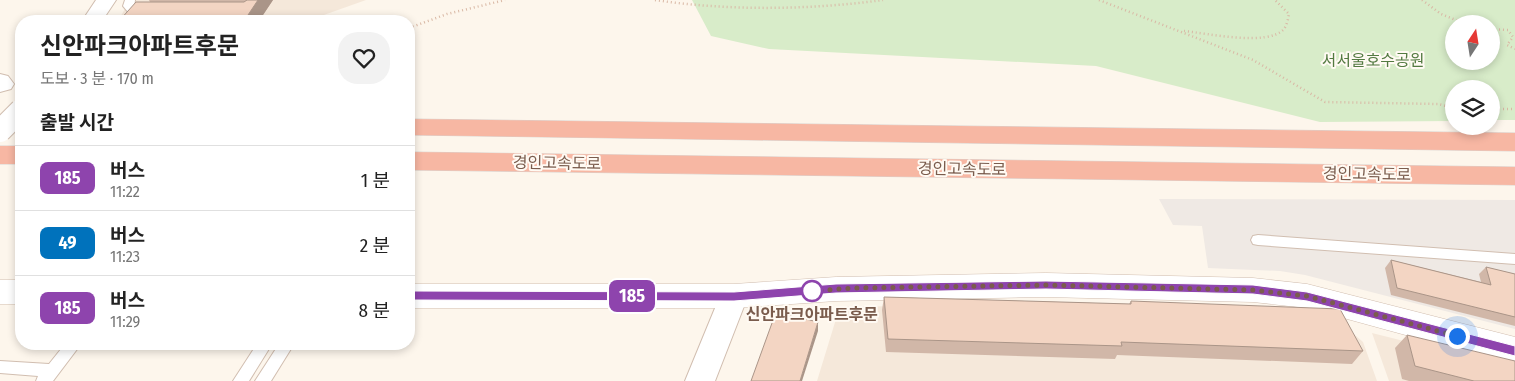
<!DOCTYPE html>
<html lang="ko">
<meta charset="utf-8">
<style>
body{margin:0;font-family:"Fira Sans Condensed","Noto Sans KR",sans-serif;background:#f2f2f2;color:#222;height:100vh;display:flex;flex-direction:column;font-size:19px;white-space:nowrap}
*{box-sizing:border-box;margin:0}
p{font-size:16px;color:#767676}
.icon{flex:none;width:28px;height:28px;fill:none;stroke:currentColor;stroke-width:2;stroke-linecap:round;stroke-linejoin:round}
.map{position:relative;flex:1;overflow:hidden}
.panel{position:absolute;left:15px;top:15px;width:400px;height:335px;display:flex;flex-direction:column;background:#fff;border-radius:20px;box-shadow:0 2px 8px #0003}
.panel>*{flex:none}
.badge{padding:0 10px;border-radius:8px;font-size:18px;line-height:32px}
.needle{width:32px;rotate:12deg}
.fabs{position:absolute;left:1445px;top:15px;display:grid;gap:10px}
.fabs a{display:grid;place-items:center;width:55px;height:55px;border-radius:50%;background:#fff;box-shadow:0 2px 8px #0003;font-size:25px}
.you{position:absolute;width:25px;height:25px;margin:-12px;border:4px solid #fff;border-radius:50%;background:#1a73e8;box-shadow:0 0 0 8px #1a73e833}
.map>.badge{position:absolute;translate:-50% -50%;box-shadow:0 0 0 2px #fff}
h2{padding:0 25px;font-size:19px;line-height:45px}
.round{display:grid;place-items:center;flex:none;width:52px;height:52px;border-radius:20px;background:#f2f2f2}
.headline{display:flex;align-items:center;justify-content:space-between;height:85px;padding:0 25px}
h1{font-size:24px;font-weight:700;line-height:38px}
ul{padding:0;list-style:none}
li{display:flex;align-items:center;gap:15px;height:65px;padding:0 25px;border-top:1px solid #e0e0e0}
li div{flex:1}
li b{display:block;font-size:19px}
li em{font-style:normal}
li .badge{min-width:55px;font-weight:700;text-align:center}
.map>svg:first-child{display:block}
.residential{fill:#f5e8da}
.industrial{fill:#efe9e4}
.green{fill:#d8ecc9;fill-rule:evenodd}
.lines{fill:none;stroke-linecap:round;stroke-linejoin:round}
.service-casing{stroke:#d1beb0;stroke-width:2}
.minor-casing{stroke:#d1beb0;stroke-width:2}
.tertiary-casing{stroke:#d1beb0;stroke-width:1}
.motorway-casing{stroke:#dad1cd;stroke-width:1}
.path{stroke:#d9b8a5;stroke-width:2.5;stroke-dasharray:1 3;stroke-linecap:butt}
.service{fill:#fff;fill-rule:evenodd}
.minor{fill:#fff;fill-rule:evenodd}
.tertiary{fill:#fff;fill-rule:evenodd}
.motorway{fill:#f7b7a3;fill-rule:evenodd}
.minor-bridge-casing{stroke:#d1beb0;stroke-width:24;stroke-linecap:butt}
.minor-bridge{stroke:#fff;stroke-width:22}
.wall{fill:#d1b7a8}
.shaded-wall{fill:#aa9588}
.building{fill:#f3d5c3;stroke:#aa9588}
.line{fill:#8e44ad;stroke:#fff}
.walk{stroke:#7a5c4d;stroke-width:5;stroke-dasharray:0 9}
.stop-dot{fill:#fff;stroke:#8e44ad;stroke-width:2.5}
.labels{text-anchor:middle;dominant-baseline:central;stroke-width:4;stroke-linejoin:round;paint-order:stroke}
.park-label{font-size:16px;fill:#537a41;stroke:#fffaf3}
.street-label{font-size:16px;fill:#7a5c4d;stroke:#fffaf3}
.stop-label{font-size:16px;font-weight:bold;fill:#7a5c4d;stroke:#fffaf3}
</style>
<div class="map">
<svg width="1515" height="381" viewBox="0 0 1515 381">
<rect width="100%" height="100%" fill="#fdf6ec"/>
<path class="residential" d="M130,0H366L307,21H118Z
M840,306L1326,310L1363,342L1377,381H817Z
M1372,333L1515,369V381H1389Z"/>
<path class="industrial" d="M1159,199L1515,200V329L1305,275L1280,271L1208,268L1202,226L1173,225Z"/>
<path class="green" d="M692,0H1515V120H1491V89H1454V121L1320,122L1096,66L769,49L711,36ZM1454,24H1491V61H1454Z"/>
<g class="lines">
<g class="service-casing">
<path id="service" d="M125,0H135L134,7L147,9L149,11L144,14L128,12L123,6Z
M1258,235L1515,254V264L1258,245L1253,244L1251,240L1253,236Z
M65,344H81L53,381H36L38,376L0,373V361L49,364Z
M257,344H272L249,381H233Z
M279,344H294L271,381H255Z"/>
</g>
<g class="minor-casing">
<path id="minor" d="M96,0H116L102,21H82Z
M0,74L8,76L14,84L11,89L0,92Z
M734,285L744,288L748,296L715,381H685L720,296L724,288Z"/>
</g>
<g class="tertiary-casing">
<path id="tertiary" d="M1046,273L1253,278L1307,284L1515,337V365L1307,308L1253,302L1046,297L836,301L734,308H409V284H734L836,277Z
M0,280H21V304H0Z"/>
</g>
<g class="motorway-casing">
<path id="motorway" d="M409,119L1515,133V151L409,135Z
M0,146H21V164H0Z
M409,152L1515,167V185L409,170Z"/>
</g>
<path class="path" d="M655,0C728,11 810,10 883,0
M1099,0L1253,60L1325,102L1438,104L1454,108
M1422,0L1441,14L1466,24
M409,28L447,14L505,0
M1491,29L1508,30L1513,37L1507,45L1515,49
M1184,31C1206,33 1268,47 1284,29C1287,25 1288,19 1289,14L1275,0
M1491,109H1515"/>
<use href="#service" class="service"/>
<use href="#minor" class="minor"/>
<use href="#tertiary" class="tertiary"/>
<use href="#motorway" class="motorway"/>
<g class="minor-bridge-casing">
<path id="minor-bridge" d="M0,131L21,110"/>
</g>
<use href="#minor-bridge" class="minor-bridge"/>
</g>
<path class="wall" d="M149,0H273L259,21L150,2Z
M1391,260L1481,282L1479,274L1486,267L1515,274V326L1391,295L1385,268Z
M884,297L1129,304L1131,301L1363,351L1352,364L1117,355L1115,359L886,352L882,310Z
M1407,335L1515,381H1409L1402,379L1395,348Z"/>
<path class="shaded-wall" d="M258,0H273L259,21H244Z
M818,322V331L802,381H800Z"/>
<path class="building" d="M247,0H258L244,21H119L136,2H244Z
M1391,260L1491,285L1486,267L1515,274V317L1397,288Z
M884,297L1131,304V301L1340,309L1363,351L1121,342L1122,346L888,339Z
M776,312L818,322L800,381H751Z
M1407,335L1515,361V381H1474L1415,366Z"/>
<path class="line" d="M1046,281L1253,285L1307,292L1515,346V356L1307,301L1253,294L1046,289L836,293L734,301L409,300L403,296L409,291L734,292L836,284Z"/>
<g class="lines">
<path class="walk" d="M812,291L854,288L1046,285L1253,290L1307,296L1457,336"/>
</g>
<circle class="stop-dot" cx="812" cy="291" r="10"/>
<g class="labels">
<g class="park-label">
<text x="1373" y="60">서서울호수공원</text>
</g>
<g class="street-label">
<text transform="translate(557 163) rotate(1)">경인고속도로</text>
<text transform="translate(962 169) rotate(1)">경인고속도로</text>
<text transform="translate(1367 174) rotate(1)">경인고속도로</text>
</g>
<g class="stop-label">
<text x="812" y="314">신안파크아파트후문</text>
</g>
</g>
</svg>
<div class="fabs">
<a><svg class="needle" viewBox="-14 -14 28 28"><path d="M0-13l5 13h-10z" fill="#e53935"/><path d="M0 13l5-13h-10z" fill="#767676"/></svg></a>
<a><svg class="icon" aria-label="layers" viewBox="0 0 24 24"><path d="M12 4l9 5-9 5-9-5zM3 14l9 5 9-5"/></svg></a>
</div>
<div class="you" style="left:1457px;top:336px"></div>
<b class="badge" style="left:632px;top:296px;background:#8e44ad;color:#fff">185</b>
<section class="panel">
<div class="headline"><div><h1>신안파크아파트후문</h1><p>도보 · 3 분 · 170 m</p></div><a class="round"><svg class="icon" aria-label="heart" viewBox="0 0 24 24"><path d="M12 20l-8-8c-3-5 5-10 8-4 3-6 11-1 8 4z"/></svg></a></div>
<h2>출발 시간</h2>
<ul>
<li><span class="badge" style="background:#8e44ad;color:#fff">185</span><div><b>버스</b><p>11:22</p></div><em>1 분</em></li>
<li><span class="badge" style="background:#0072bc;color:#fff">49</span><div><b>버스</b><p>11:23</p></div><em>2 분</em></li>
<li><span class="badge" style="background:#8e44ad;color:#fff">185</span><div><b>버스</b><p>11:29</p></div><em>8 분</em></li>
</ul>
</section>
</div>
